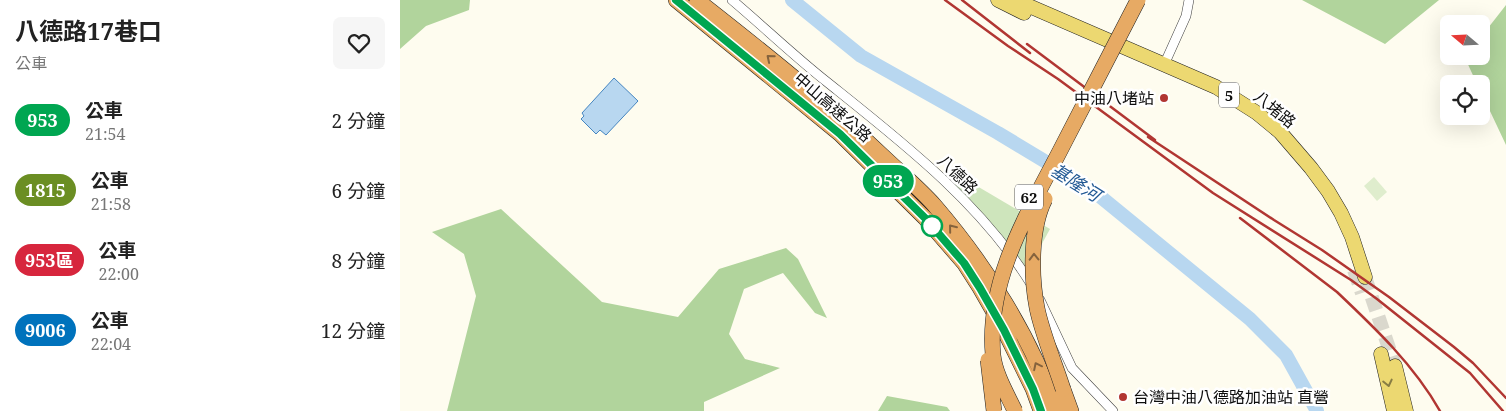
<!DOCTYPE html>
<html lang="zh-TW">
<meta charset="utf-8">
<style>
body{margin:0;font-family:"Noto Serif","Noto Sans TC",serif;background:#f6f6f6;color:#222;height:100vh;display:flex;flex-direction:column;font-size:19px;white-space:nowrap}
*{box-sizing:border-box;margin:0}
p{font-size:16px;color:#767676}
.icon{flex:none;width:28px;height:28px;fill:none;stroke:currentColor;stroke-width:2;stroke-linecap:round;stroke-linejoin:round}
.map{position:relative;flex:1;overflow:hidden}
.side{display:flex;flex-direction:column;background:#fff;width:400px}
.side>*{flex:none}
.badge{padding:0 10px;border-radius:16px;font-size:18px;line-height:32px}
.needle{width:32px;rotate:289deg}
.fabs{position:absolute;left:1040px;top:15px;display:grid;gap:10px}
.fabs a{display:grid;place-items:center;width:50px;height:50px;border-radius:8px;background:#fff;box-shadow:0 5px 20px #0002;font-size:25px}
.map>.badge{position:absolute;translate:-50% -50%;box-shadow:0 0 0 2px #fff}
.round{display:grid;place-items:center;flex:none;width:52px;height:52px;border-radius:8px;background:#f6f6f6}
.summary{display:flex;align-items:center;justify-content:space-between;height:85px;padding:0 15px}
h1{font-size:24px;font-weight:700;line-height:38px}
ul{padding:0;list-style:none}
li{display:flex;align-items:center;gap:15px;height:70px;padding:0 15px}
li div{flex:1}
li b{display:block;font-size:19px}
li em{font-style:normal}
li .badge{min-width:55px;font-weight:700;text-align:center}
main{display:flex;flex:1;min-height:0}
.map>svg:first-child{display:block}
.green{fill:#cee5bc}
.forest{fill:#b1d49c}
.pitch{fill:#dfedcd}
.water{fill:#b8d7f0;stroke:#4686c1}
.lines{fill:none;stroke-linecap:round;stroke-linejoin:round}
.river{stroke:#b8d7f0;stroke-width:14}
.primary-tunnel{stroke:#dad8cd;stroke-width:14;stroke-dasharray:14 7;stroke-linecap:butt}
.street-casing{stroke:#404040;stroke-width:10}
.primary-casing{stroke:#1e1e1e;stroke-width:15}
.highway-casing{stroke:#1e1e1e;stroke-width:16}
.street{stroke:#fff;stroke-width:9}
.primary{stroke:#ecd871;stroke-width:14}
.highway{stroke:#e7aa64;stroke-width:15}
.rail{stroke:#b13632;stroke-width:2.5}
.highway-bridge-casing{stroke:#1e1e1e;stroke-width:16;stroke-linecap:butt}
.highway-bridge{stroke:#e7aa64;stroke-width:15}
.oneway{stroke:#85633d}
.oneway2{stroke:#887d44}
.line-casing{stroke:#fff;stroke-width:11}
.line{stroke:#00a651;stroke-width:8}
.poi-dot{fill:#b13632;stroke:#fff;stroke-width:2}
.stop-dot{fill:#fff;stroke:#00a651;stroke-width:2.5}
.labels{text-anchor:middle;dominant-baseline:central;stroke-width:5;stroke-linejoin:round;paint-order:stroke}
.shield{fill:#fff;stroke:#565656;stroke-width:1}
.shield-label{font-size:15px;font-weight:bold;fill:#0d0d0d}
.poi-label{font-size:16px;fill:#0d0d0d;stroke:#fff;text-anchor:end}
.street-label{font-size:16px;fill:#0d0d0d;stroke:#fff}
.water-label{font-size:18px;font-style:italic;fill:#225994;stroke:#fff}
</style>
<main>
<section class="side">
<div class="summary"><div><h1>八德路17巷口</h1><p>公車</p></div><a class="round"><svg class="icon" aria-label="heart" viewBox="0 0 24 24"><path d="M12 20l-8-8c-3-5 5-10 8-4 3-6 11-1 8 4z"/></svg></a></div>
<ul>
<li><span class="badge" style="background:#00a651;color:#fff">953</span><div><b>公車</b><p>21:54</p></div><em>2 分鐘</em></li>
<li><span class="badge" style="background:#6b8e23;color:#fff">1815</span><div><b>公車</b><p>21:58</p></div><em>6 分鐘</em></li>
<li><span class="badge" style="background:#d7263d;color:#fff">953區</span><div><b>公車</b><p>22:00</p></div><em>8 分鐘</em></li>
<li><span class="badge" style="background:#0072bc;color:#fff">9006</span><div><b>公車</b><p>22:04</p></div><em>12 分鐘</em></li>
</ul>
</section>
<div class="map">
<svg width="1106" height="411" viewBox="0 0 1106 411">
<rect width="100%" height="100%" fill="#fefcef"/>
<path class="green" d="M560,176L650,229L638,251L623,271L554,184Z"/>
<path class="forest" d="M0,0H70L69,10L26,26L0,49Z
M902,0H1039L985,44Z
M1106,5V145L1081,92V84H1077L1065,58L1067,56H1081V37Z
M101,209L202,302L278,317L319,269L386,248L398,259L427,318L415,313L383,273L344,289L329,334L345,359L380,368L304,402V411H47L76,296L64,254L32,232Z
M487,396L547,407L550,411H478Z"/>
<path class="pitch" d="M974,177L987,192L977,201L964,186Z"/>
<path class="water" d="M214,78L238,101L206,135L200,130L196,134L181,119L184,116L182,113Z"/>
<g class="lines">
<path class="river" d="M392,0L461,56L598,133L691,189L850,319L886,355L917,411"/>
<path class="primary-tunnel" d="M954,270L962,293
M965,277L995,366"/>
<g class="street-casing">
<path id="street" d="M332,0C364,27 394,56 427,82C502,142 580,202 631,284
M764,65L786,16L789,0
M640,300L672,368L713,411"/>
</g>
<g class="primary-casing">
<path id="primary" d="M598,0L624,13
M615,0L816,87L857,113L880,132L911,168L928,191L941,213L952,237L965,277
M981,354L994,411
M995,366L1006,411"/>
</g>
<g class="highway-casing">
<path id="highway" d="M276,0L440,134L525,218L564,263L580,288L604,330L633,389L641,411
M297,0C362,51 426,102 486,159C502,174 520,189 535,206C585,264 632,338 656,411
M663,389L671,411"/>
</g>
<use href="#street" class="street"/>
<use href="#primary" class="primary"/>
<use href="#highway" class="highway"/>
<path class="rail" d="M545,0L608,46L658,79L813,193L951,280L977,299L1070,373L1103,411
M562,0L630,53
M627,44L755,140
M748,137L874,220L922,250L989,297L1054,347L1073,363L1106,398
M840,218L937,292C975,328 1014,365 1040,411"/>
<g class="highway-bridge-casing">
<path id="highway-bridge" d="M645,199C630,228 631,277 637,308C642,333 655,364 663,389
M588,360L594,411
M615,411C607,394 595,374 593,355C586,278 630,210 663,145C688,97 713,48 738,0"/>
</g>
<use href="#highway-bridge" class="highway-bridge"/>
</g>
<defs><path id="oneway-chevron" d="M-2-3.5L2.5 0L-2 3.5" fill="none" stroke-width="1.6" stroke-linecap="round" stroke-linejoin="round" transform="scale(1.25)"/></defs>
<g class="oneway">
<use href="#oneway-chevron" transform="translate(370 58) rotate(-140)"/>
<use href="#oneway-chevron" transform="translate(552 228) rotate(-129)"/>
<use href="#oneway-chevron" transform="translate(634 257) rotate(-91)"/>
<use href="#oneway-chevron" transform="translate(637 366) rotate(-116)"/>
</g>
<use class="oneway2" href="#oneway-chevron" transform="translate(988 383) rotate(77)"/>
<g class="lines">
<g class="line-casing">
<path id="line" d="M276,0L440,134L525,218L564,263L580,288L604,330L633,389L641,411"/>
</g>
<use href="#line" class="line"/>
</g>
<g class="poi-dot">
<circle cx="764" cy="98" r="5"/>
<circle cx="723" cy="397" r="5"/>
</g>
<circle class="stop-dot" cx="532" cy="226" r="10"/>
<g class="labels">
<g class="shield">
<rect x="819" y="82.5" width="20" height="25" rx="4"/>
<rect x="615" y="184.5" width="28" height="25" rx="4"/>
</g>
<g class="shield-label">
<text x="829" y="95">5</text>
<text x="629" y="197">62</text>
</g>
<g class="poi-label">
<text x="754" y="98">中油八堵站</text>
<text x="733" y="397" text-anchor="start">台灣中油八德路加油站 直營</text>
</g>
<g class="street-label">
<text transform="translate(433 107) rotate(41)">中山高速公路</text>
<text transform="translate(875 109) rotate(39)">八堵路</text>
<text transform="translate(558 174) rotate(44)">八德路</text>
</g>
<g class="water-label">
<text transform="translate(676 182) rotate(32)">基隆河</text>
</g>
</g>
</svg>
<div class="fabs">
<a><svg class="needle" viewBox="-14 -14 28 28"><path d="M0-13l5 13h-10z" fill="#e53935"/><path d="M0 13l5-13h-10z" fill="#767676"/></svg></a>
<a><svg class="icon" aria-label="locate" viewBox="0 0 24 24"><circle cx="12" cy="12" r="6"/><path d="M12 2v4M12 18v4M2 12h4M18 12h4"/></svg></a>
</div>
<b class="badge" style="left:488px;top:181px;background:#00a651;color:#fff">953</b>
</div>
</main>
